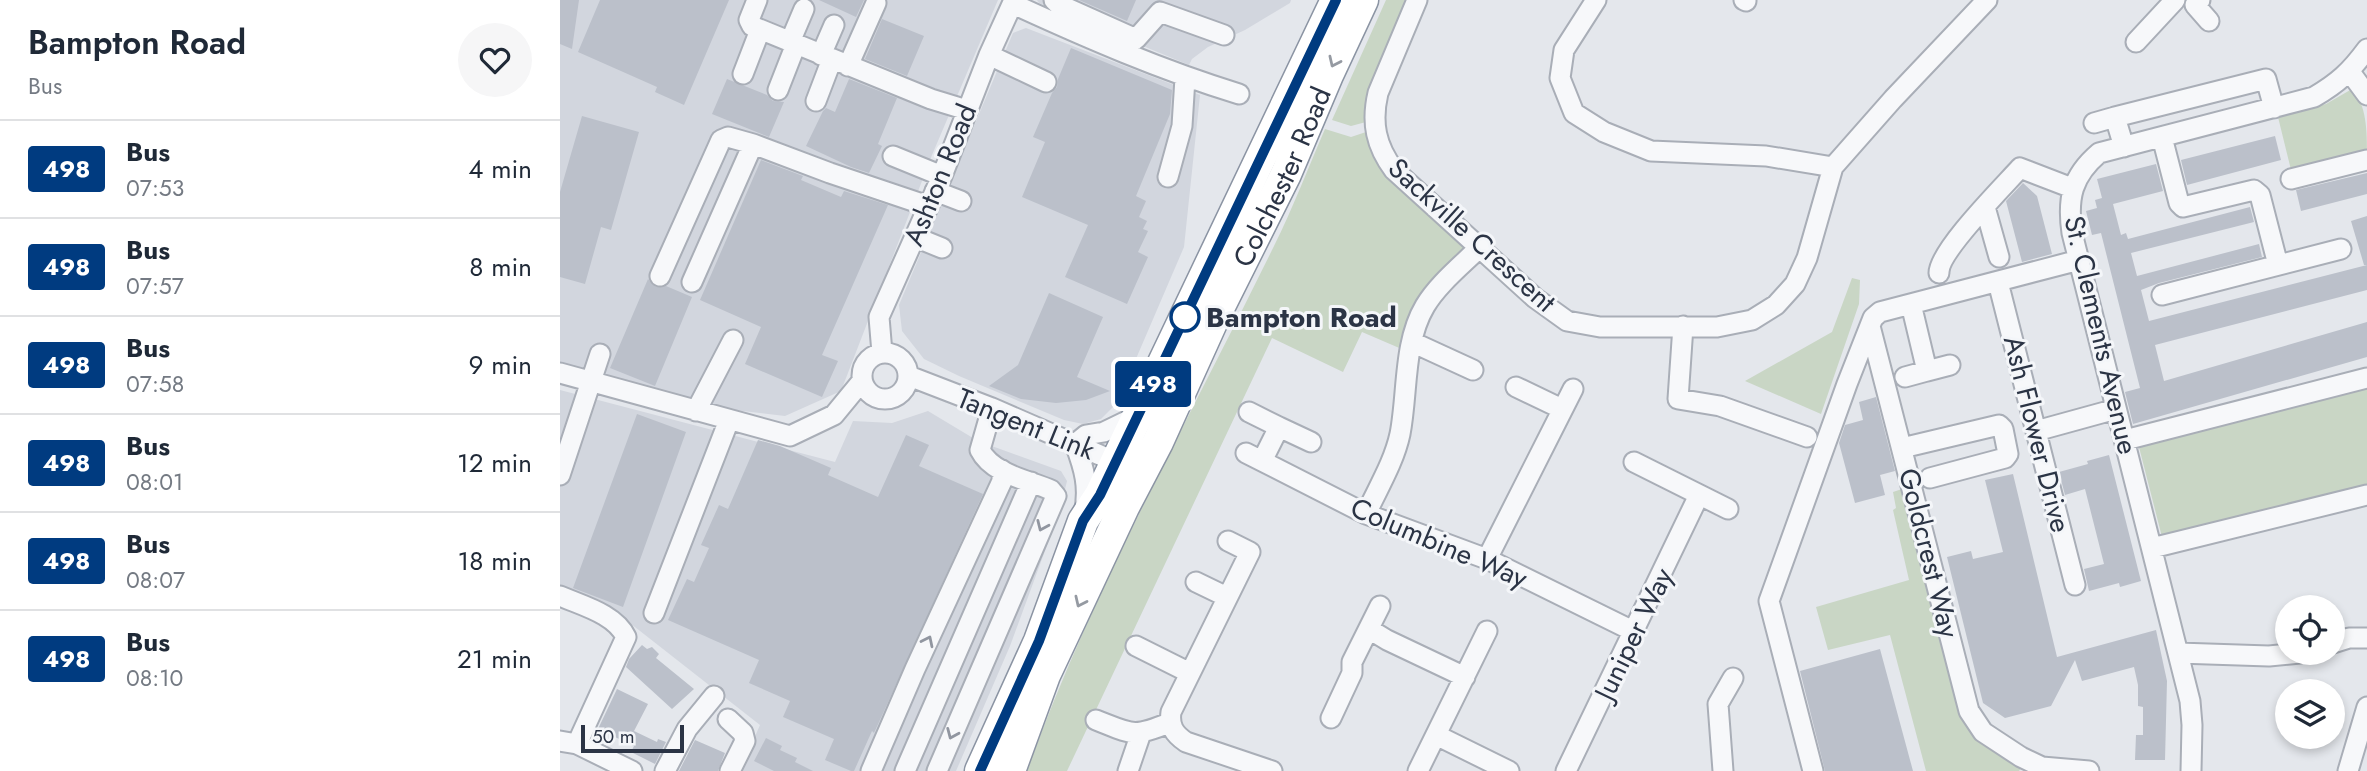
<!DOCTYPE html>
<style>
body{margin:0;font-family:Jost,sans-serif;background:#f6f6f7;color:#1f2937;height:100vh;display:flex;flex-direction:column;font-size:26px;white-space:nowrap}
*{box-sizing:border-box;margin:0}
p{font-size:23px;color:#747a83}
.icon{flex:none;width:38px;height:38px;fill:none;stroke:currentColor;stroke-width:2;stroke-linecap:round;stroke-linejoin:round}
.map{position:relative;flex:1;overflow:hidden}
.drawer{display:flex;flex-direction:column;background:#fff;width:560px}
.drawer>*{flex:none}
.badge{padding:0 14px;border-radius:5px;font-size:24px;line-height:46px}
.controls{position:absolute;left:1715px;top:595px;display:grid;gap:14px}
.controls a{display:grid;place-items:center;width:70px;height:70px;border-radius:50%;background:#fff;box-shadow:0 4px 10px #0003;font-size:35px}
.scale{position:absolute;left:21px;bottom:18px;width:103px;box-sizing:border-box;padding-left:7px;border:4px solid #2b3445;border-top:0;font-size:19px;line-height:24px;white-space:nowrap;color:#2b3445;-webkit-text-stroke:5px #f4f6f9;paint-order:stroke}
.map>.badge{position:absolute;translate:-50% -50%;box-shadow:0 0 0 4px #fff}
.round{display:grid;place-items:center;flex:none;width:74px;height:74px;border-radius:37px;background:#f6f6f7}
.headline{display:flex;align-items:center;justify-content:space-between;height:119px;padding:0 28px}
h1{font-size:33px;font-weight:600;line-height:52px}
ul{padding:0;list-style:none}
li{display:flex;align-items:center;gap:21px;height:98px;padding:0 28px;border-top:2px solid #e0e1e3}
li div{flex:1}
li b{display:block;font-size:26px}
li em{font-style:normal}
li .badge{min-width:77px;font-weight:700;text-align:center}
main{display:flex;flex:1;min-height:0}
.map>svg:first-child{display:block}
.built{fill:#d2d6de}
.green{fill:#c9d6c5}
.building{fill:#bbc0ca}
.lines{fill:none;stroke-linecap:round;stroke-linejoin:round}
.minor-casing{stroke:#a9aeb7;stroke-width:23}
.highway-casing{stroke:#8b94a3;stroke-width:33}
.minor{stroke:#f7f8fa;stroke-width:19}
.highway{stroke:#fff;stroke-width:30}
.oneway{stroke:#959aa2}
.oneway2{stroke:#9196a0}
.line-casing{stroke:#fff;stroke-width:16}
.line{stroke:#003b80;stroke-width:10}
.stop-dot{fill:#fff;stroke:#003b80;stroke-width:3.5}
.labels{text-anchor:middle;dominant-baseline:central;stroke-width:6;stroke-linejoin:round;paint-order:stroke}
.street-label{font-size:28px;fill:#2b3445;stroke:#f4f6f9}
.stop-label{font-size:28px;font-weight:bold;fill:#2b3445;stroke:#f4f6f9;text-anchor:start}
</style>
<main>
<section class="drawer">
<div class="headline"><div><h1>Bampton Road</h1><p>Bus</p></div><a class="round"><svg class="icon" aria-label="heart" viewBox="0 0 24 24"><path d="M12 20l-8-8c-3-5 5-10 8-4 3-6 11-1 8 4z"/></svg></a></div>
<ul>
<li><span class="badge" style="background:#003b80;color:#fff">498</span><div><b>Bus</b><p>07:53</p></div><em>4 min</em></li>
<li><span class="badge" style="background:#003b80;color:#fff">498</span><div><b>Bus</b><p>07:57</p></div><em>8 min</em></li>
<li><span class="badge" style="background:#003b80;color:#fff">498</span><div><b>Bus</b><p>07:58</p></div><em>9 min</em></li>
<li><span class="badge" style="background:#003b80;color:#fff">498</span><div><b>Bus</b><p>08:01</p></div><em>12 min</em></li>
<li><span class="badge" style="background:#003b80;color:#fff">498</span><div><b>Bus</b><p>08:07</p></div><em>18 min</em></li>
<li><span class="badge" style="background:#003b80;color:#fff">498</span><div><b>Bus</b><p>08:10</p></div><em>21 min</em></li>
</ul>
</section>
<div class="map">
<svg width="1807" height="771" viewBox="0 0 1807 771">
<rect width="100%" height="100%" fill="#e4e7ec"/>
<path class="built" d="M0,0H438L372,155L281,391L225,416L149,407L0,364Z
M477,0H731L730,3L685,30L648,47L632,59L629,65L479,3Z
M466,28L640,95L624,247L557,403L541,419L523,424L504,420L399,376L364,359L342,331L339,305L453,33Z
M0,390L275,462L293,421L332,423L368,411L418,441L501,471L507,481L500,510L450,646L396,771H180L200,725L66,620L0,591Z"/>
<path class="green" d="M826,0H846L807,98L806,122L791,126L772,120Z
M1792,89C1807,105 1807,132 1807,154L1732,174L1718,117L1766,104Z
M765,129L791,137L815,129L817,139L920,247L887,280L851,353L802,332L783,372L712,338L507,771H467C533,588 629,420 714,246C733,208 748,168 765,129Z
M1292,278L1300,280L1299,304L1261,414L1185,381L1272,332Z
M1807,388V484L1602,537L1579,447Z
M1345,488L1406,726L1461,768L1459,771H1366L1330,635L1268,650L1256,607L1349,580L1333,510L1336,508L1333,492Z"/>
<path class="building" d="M0,0H19L12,49L0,44Z
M40,0H169L124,105L95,92L97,87L18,52Z
M259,0H304L296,17Z
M519,0H576L567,21Z
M322,19L364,36L347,76L305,59Z
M511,48L612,90L610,114L576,196L586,201L579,217L587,221L583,229L588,231L578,252L588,257L567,304L505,277L528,225L462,197L485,142L473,137L492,93L497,87L498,79Z
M167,79L207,95L213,101L224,102L209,137L152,114Z
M289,79L337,98L318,144L322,146L309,173L291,167L246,146L263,111L266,108L275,112Z
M22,116L79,132L51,230L41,227L25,284L0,277V192Z
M1715,136L1721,160L1627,185L1621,160Z
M201,160L243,176L241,180L281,197L284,191L328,205L262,355L278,361L262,397L185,364L201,327L140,300Z
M1596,164L1603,191L1553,204L1561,235L1566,233L1568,239L1690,207L1694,222L1571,253L1577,276L1699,244L1702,257L1599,283L1581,290L1589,321L1807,265V290L1595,345L1604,381L1807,322V357L1573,424L1565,392L1580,388L1541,233L1532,235L1526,211L1537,208L1535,200L1542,198L1537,179Z
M1807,173V194L1741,211L1736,190Z
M1463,183L1477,196L1492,254L1462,262L1446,201Z
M1807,216V265H1804L1791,221Z
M88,279L96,287L106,286L132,297L95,386L50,368Z
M489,293L543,317L517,377L550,391L526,400L496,403L461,399L429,386L458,365Z
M1316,397L1335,471L1320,475L1325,495L1295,503L1279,443L1285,425L1303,420L1299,402Z
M77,414L126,432L63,607L13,588Z
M346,435L369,445L359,466L423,494L314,733L312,731L294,771H291L265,760L274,739L223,717L230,701L189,683L199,660L108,620L127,579L134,582L149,548L141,545L159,505L168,509L198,440L220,446L271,468L268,475L318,497Z
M1549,455L1581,581L1560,587L1559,583L1529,591L1524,569L1544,564L1525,489L1505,495L1499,472L1528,464L1527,461Z
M1453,474L1497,657L1596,630L1607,681L1605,760H1575L1576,735H1583V707L1578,706V685L1574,667L1522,681L1515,660L1491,706L1445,718L1423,703L1387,557L1411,551L1413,559L1443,552L1425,480Z
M82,645L87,649L92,647L99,654L96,658L134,689L112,709L66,667L69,659Z
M1320,649L1353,771H1265L1240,671Z
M57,689L88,704L74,731L97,742L98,739L106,742L95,764L71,752L74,746L38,729Z
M206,738L222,746L220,750L237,758L235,762L253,771H214L194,761Z
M135,740L165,753L158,771H119Z"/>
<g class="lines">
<g class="minor-casing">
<path id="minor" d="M197,0L189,20L192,26L371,99L407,110
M494,0L498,4L576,39L600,12L664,35
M857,0L818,93C811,123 816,146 834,170L975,298L1007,321L1040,327H1157L1192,320L1216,305L1235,284L1247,258L1273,167L1333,99L1427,0
M1036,0L1004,50L1000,78L1014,113L1044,132L1091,151L1206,156L1273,167
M1184,0L1186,1
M1640,0L1635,5L1649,21
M453,4C527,38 601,70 679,94
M230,42L244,9
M1576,42L1615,0
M261,55L274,25
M429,55L486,82
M288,66L316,3
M1790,72L1807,95
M183,74L200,30
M218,90L236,44
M256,101L272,59
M1555,117L1706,79L1714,108
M1534,123L1555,117L1564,147
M1602,137L1619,203L1623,207L1694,190L1700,195L1718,265
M333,156L382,176
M608,177L622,126L625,78
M1731,179L1807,160
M375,191L401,201
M1425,207L1439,257
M355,237L382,248
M1379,273C1378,252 1443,187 1460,168L1512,188
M100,276L161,140L168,137L193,144
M132,282L193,144L270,173L368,206
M1438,282L1515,585
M1602,295L1781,249
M1123,326L1118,399L1160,406L1247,437
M1310,326L1409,711L1423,732L1461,757L1482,767L1529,771
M852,342L913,370
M302 376a23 23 0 1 1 46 0a23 23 0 1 1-46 0Z
M322,353L319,317L382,176L429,55L454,0
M1367,371L1390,365
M0,373L230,436L274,415L302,381
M349,376L432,408L565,466
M1345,377L1367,371L1351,304
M956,387L1002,409
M136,411L173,340
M689,412L719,427L702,461
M719,427L751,442
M1476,431L1556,409
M1565,440L1807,378
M515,444C524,468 530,488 524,513
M515,444L526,435L544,432L577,416
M1342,448L1439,425L1443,429L1448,454L1445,458L1370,478
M686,453L806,514L927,559L1073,631
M1074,462L1168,509
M0,475L40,354
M806,514C818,488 834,462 840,434C848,393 843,343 865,306C878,284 902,265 920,247
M668,541L690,552L611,712C609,726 614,734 626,742L712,771
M1592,548L1807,495
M927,559L1013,389
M636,582L667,597
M0,596C23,606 55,614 66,637L17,744
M94,613L169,420
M809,629L827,640L905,677
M1773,643L1789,638H1807
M576,646L630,673
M1618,653L1709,656L1740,653
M771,718L792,673V662L820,606
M168,719L183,733L185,741L170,771
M536,720C572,734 572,738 609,723
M876,735L949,771
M0,741L17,744L72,771
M105,771L127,729L154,696
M311,771L355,669L442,481V470
M345,771L471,482
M377,771L496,496L491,490C468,480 432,474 420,450L432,408
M568,771L581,733
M858,771L927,631
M1006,771L1139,495
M1163,771L1158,704L1173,678
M1253,771L1209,601L1287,384L1313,318L1320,312L1519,260
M1631,771L1632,725L1630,701L1512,233C1507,198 1512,176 1539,153L1754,97C1778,83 1790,72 1807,49
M1788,771L1807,707"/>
</g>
<g class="highway-casing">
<g id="highway">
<path d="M420,771L479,641L523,521L540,495L776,0"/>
<path id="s1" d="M450,771L485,675L564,507L598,442L655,316L726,174L768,75L803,0"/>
</g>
</g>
<use href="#minor" class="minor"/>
<use href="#highway" class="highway"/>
</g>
<defs><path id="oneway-chevron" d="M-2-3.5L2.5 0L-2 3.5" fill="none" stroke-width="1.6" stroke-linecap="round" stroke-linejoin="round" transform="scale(1.75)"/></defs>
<g class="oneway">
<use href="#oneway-chevron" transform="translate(774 62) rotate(115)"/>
<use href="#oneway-chevron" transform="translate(520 602) rotate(115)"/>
</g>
<g class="oneway2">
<use href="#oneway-chevron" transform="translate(482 526) rotate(114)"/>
<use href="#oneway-chevron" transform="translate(368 641) rotate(-64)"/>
<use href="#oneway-chevron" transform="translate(392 734) rotate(113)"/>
</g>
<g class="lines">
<g class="line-casing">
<path id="line" d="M420,771L479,641L523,521L540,495L776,0"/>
</g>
<use href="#line" class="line"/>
</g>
<circle class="stop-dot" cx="625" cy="317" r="14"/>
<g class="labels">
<g class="street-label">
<text transform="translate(380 175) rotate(-68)">Ashton Road</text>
<text stroke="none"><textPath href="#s1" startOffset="654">Colchester Road</textPath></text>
<text transform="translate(912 235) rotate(42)">Sackville Crescent</text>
<text transform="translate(1541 335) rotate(77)">St. Clements Avenue</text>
<text transform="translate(466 424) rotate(22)">Tangent Link</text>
<text transform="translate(1477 434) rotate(76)">Ash Flower Drive</text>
<text transform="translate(879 543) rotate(23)">Columbine Way</text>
<text transform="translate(1369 553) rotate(76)">Goldcrest Way</text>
<text transform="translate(1074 634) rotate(-64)">Juniper Way</text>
</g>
<g class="stop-label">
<text x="646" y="317">Bampton Road</text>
</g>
</g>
</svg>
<div class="controls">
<a><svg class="icon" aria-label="locate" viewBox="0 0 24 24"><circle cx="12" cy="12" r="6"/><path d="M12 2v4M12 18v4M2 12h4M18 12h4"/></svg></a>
<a><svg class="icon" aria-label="layers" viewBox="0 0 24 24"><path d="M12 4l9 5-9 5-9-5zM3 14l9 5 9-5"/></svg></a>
</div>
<div class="scale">50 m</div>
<b class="badge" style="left:593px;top:384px;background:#003b80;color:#fff">498</b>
</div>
</main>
